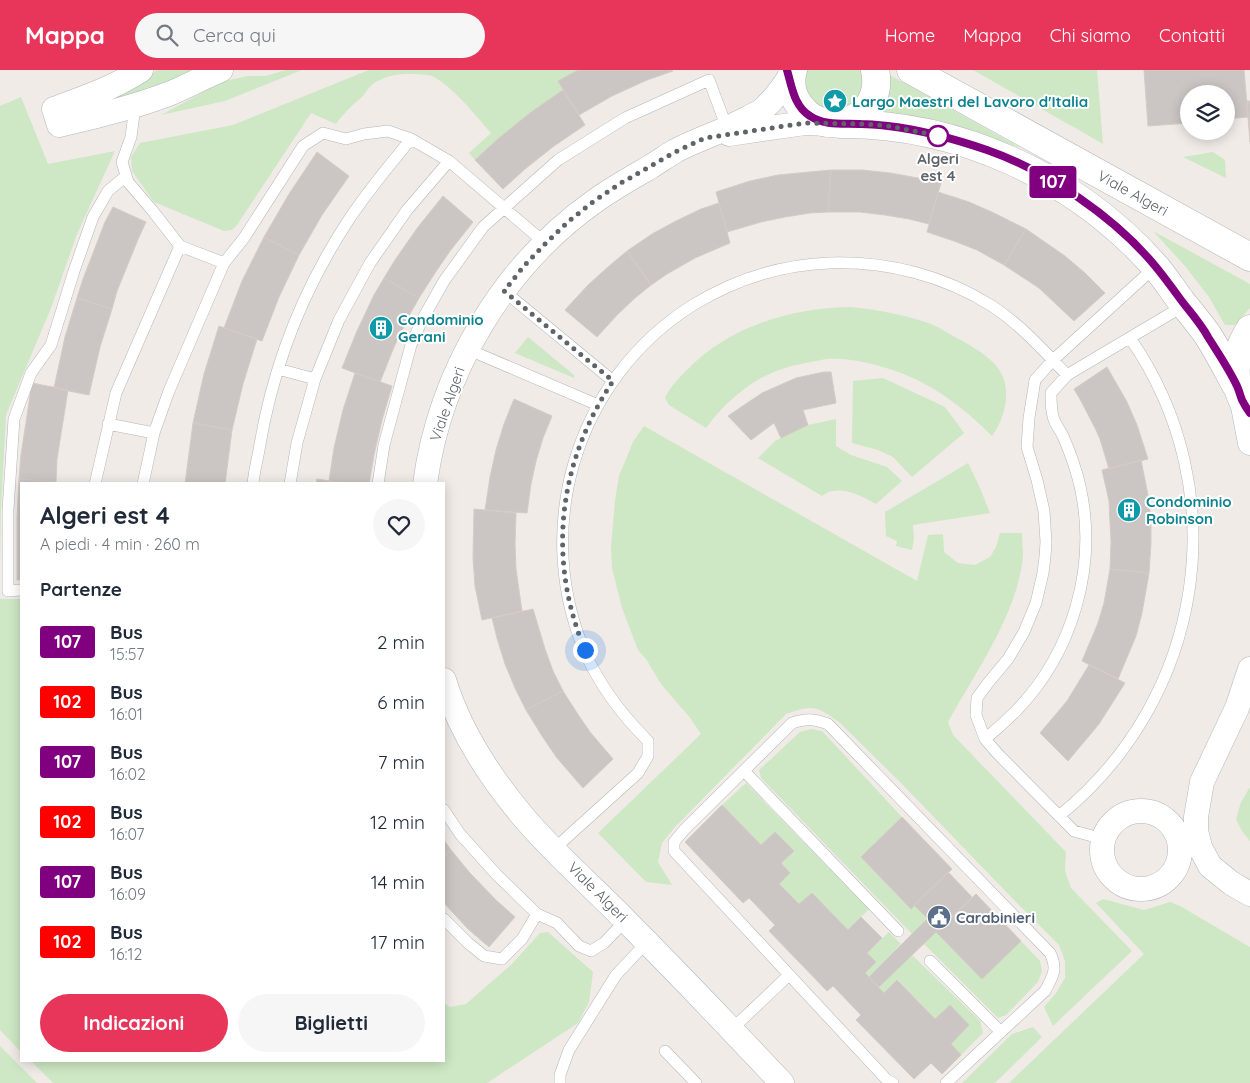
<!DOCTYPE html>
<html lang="it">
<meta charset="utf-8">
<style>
body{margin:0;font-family:Quicksand,sans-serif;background:#f6f6f7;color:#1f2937;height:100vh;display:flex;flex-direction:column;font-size:19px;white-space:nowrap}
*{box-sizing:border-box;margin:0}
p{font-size:16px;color:#747a83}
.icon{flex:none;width:28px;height:28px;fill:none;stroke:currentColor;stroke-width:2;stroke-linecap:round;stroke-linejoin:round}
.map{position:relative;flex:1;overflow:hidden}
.sheet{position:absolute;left:20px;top:412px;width:425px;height:580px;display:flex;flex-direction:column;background:#fff;border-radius:0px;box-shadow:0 2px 12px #0003}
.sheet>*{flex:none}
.badge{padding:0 10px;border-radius:4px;font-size:18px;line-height:32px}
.fabs{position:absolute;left:1180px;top:15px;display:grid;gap:10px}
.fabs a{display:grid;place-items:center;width:55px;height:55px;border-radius:50%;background:#fff;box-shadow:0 2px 12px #0003;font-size:25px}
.you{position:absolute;width:25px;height:25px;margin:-12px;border:4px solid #fff;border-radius:50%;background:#1a73e8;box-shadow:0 0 0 8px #1a73e833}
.map>.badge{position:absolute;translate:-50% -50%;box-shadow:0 0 0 2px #fff}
h2{padding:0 20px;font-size:19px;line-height:45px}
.round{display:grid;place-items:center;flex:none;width:52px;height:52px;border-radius:26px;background:#f6f6f7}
.overview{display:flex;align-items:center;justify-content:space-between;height:85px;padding:0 20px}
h1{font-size:24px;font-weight:700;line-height:38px}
.action{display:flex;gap:10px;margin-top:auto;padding:10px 20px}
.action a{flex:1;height:58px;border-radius:30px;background:#e7365a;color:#fff;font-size:20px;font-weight:700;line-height:58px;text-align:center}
.action a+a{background:#f6f6f7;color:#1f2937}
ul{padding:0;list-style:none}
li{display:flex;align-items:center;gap:15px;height:60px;padding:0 20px}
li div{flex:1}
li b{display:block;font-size:19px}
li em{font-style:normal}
li .badge{min-width:55px;font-weight:700;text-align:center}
header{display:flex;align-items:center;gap:30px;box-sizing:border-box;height:70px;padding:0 25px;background:#e7365a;color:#fff}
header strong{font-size:24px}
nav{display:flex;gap:28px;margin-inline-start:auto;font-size:18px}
.search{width:350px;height:45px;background:#f6f6f7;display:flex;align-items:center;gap:12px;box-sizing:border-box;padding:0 18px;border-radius:28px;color:#747a83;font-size:19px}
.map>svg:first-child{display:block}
.green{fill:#cee7c4}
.building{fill:#cbc6c3;stroke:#d5cbc5}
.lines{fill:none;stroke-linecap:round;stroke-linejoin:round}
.service-casing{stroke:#b2b6b9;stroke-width:12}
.minor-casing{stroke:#b2b6b9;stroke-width:25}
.tertiary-casing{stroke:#b2b6b9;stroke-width:29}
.service{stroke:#fff;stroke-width:11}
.minor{stroke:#fff;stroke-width:24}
.tertiary{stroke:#fff;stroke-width:28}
.line-casing{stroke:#fff;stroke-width:11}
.line{stroke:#800080;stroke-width:8}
.walk{stroke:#5e6467;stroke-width:5;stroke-dasharray:0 9}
.stop-dot{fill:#fff;stroke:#800080;stroke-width:2.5}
.labels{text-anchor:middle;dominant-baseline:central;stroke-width:4;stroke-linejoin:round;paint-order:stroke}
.culture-label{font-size:15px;font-weight:bold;fill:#0d838f;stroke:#fff;text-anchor:start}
.stop-label{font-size:15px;font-weight:bold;fill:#5e6467;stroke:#fff}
.street-label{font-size:15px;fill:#5e6467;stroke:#fff}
.service-label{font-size:15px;font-weight:bold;fill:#4e5e75;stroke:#fff;text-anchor:start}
</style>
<header>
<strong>Mappa</strong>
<div class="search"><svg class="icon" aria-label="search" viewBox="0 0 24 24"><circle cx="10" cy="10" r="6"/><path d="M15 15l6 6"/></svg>Cerca qui</div>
<nav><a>Home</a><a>Mappa</a><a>Chi siamo</a><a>Contatti</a></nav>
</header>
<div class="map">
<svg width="1250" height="1013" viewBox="0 0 1250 1013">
<rect width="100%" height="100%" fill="#f0ebe7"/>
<path class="green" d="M157,0H192L175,10L113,32L112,26L143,11Z
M286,0H302L225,31L161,45L218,14L229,10L248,6H266Z
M369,0H578L558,11L563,20C532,42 503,64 475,90L469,83L491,63C475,45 455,19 434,7C429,4 421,5 415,4C400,3 379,6 369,18C366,21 365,24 362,27C352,35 344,43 336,54L311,43L237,155L232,160L224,161L154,132L132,101L131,87L140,73L233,55Z
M805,0H865L860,30L841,42L819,39L805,22Z
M973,0H1097L1103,74L1084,63Z
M886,3L1021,78L951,55L876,42Z
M21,27L48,94L115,81L77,164L51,238L6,345L1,439L0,496V36Z
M1213,82L1225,90L1226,108L1183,87Z
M1153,161L1250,214V238L1235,255H1225L1209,227L1185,196Z
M849,237C877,239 905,245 931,254C939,257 947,263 955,267C970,275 987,284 998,298C1013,318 1005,348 992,366C974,348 954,331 932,318C904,301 859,287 826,289C821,290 816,291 811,292C802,294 793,295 785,298C754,307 725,332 706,358L669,335L665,328C670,317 678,309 686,301C728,257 790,238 849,237Z
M528,267L574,305V308L515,283Z
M883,308L945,337L964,363L912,407L893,387L878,380L852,373L853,311Z
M836,349V376L851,385L887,397L902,411L876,434C864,427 848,418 833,421C829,421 825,424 822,426L758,388L775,371L781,368L808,355Z
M644,356L917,511L928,465L943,464L944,482L958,493L975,495L990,487L996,477L1000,463H1022C1022,470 1023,478 1023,486C1018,543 975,603 948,652L953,665L1066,782L1065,801L1071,818L1132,881L1053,956L1044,937L1056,923L1065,908V891L1059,875L1015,831L902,714L839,652C817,636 813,634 786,644L675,757L662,773L658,792L672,815L646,812L598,763L701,664L691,649L661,614L646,589L638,580L622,538L612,498L611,477L615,431L619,406L633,372Z
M968,393L980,418L990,443L913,455L914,469L912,480L896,476L897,471L886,466L885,442Z
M0,529H21V982L0,960Z
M811,659L822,661L902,747L861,787L910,838L914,835L928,849L912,864L761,708L759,700L800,662Z
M746,713L869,839L848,860L812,823L799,834L779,814L790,803L781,793L793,781L775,762L761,775L722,735Z
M1250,717V771L1242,761L1236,749L1241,732Z
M1103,829L1144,840L1170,832L1180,836L1250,877V1013H1009L1144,884L1096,833Z
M548,862L593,902L589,932L578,953L487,1013H53L31,991H444V933L450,937L466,934L511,895L540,863Z
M889,862L901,874L869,907L865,903L876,892L867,883Z
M936,862L982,909L1021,871L1040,891L1042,901L1038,912L1006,945L998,948L924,874Z
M912,885L980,951L983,963L961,985L951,974L969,955L950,935L935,949L898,910L884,923L879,917Z
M1033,957L1042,967L995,1013H962L1012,964Z
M0,976L37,1013H0Z"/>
<path class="building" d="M578,0H672L673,1L647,10L612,26L579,45L558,11Z
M1144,0H1244L1248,47L1226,49V24H1189V53L1148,56Z
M563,20L585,55L554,76L525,99L503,119L475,90L499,68L530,43Z
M1247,31H1250V72L1248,47Z
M317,82L349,106L322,145L299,185L264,167L289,124Z
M831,100H862L890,103L918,108L941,113L929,154L909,149L885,145L860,142H828Z
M831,100L828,142L810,143L785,147L761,152L727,162L716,122L750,111L778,105Z
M938,122L969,132L994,143L1026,159L1004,195L977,180L954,171L927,162Z
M443,126L473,152L450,181L435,203L419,228L384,208L395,190L418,157Z
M719,133L730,173L695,188L667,204L651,215L627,181L652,164L676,151L701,139Z
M113,137L146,152L139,167L117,221L112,239L77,228L83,209L105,152Z
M1026,159L1065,186L1085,203L1105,223L1074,251L1039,218L1004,195Z
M264,167L299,185L279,227L262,271L224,258L242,211Z
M627,181L651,215L635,228L617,245L597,267L565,240L588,215L608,197Z
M384,208L419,228L410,244L394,277L380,312L342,298L357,261L374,225Z
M77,228L112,239L100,277L89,325L54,318L65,267Z
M219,256L257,269L243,314L232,360L193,353L204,304Z
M1107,297L1127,332L1137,355L1148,389L1109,399L1100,369L1095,358L1081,331L1074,319Z
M824,302H831L836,333L803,340L808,355L781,368L774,353L751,370L728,346L762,323L796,308Z
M355,303L392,316L382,350L374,385L369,414H355L329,411L334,378L343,340Z
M32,313L68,320L57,389L56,412L19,409L21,385Z
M514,329L552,346L543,368L536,391L531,414L527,443L485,440L490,407L496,380L504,354Z
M193,353L232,360L225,414H185Z
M1141,390L1148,425L1151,449V473L1149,503L1110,499L1111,472L1110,452L1109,431L1102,400Z
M19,409L56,412L55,414H21V510H17V448Z
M317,409L329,411L355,414H316Z
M474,439L516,443L515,474L516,499L522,541L482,550L475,516L473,488Z
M1110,499L1149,503L1142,543L1136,566L1118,609L1082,591L1098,553L1104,533Z
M533,539L545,579L553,601L563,621L526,640L515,618L505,594L497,568L492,548Z
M1089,595L1125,613L1099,654L1068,691L1040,663L1067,631Z
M563,621L577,643L590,662L613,689L583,718L557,688L542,666L526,640Z
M722,735L761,775L775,762L794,781L781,793L790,803L779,814L799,834L812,823L848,860L861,847L882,868L867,883L876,892L865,903L884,923L897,910L935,949L950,935L969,955L951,974L961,985L942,1004L931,993L914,1009L856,950L861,945L833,916L827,921L769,861L775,855L749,828L743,833L685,772Z
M902,747L952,799L911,839L861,787Z
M444,770L451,780L444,786Z
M451,780L470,803L496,830L515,847L489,877L468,859L444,833V786Z
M948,802L972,827L936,862L925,851L928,849L914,835Z
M976,824L1021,871L982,909L936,862Z
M925,851L936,862L879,917L869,907Z"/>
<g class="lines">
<g class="service-casing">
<path id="service" d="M135,36L131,67L122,92L128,112L152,140L180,176
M504,221L613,311
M467,279L598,335
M278,299L315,309
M108,354L154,363
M95,414L116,323L180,176L224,193
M143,414L154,363L169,321L224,193L244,168L303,76L323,63L346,69L364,64L388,61L411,69L449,91L545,173
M253,414C254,402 257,391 259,380C272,300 302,222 346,154C365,124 388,97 411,69
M290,414L297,373L315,309L339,250L370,193L407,140L449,91
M378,414L384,375L411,275L422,250L444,211L483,157L558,90L625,48L709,10L727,58
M21,520L8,521V440L14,349L31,303L51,275L74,201L93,147L108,121L126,106
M985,669C996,660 1006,651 1016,641C1073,582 1098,496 1080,416C1076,399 1070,382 1063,366C1060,360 1054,353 1053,346C1051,339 1051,331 1051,323L1067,305L1185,235
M744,701L898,861
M444,740L460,764L496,804L537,844L557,853L579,876L591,881L604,873L626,850
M1059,746C1204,629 1237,422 1130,268
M1103,769L1074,761L997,683L985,669L976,645L977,628L988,613L1008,589L1024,562L1036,533L1043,503L1045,487L1046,472L1044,441L1037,410L1027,377L1029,348L1035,310L1053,290L1155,197
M554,779L638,703L648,686V671C624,647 603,620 588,589C530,462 574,310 693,235C734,210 780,195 829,193C886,191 943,205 992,236C1021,255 1043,280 1067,305
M444,849L468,873L484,886L502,889L522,869L537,844
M930,891L1001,962
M731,960L789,905
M665,981L696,1013
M560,1013V1005L569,980L616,905L647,872
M893,1013L887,1010L674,781V772L684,760L792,653C807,648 814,649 828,654L1050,883C1058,899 1053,906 1045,921L946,1013"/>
</g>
<g class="minor-casing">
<path id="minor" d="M141,0C114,18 83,28 54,39L59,55C97,46 135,37 171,23C188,16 204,7 221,0
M729,64L805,53L829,54
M1242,331L1250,373
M425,414C440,302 503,196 595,131C613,118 631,108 650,97C658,92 667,86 675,81C694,71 715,64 734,55C743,50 753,46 761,41C773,31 784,16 792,3
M1250,599L1237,638L1202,712L1196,747V761L1200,777L1210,796L1231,813L1250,824
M444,610C460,662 491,709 526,750C557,786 594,818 627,852C680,905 731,959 782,1013
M1102 780a39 39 0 1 1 78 0a39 39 0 1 1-78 0Z"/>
</g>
<g class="tertiary-casing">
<path id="tertiary" d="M793,0C790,10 791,21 796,30C821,75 886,50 875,0
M911,0L1250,187
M840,54C959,53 1075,107 1154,195C1164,206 1172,219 1181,231C1190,242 1199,253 1207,264C1218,281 1227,299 1237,317
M1250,259C1232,289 1230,313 1250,343"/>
</g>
<use href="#service" class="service"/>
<use href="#minor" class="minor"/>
<use href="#tertiary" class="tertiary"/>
</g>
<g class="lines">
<g class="line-casing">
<path id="line" d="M787,0C792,17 794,36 810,46C825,56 843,53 861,54C870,54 879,55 888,56C921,60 955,69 987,80C1047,101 1115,147 1156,197C1165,208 1173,219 1181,230C1190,242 1201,254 1208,267C1218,283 1229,299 1237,316C1239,320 1240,325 1242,330C1244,334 1247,339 1250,343"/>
</g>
<use href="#line" class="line"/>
<path class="walk" d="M585,580C547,489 558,393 613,311L504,221L524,196L546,173L569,151L594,131L621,113L675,82L705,68L805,53L864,54L888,56L944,67L938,66"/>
</g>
<defs>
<g id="sight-disc" transform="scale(1.25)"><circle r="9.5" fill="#0f9aa8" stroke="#fff"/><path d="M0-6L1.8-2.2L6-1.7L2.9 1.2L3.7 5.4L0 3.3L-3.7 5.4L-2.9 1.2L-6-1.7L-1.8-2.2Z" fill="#fff"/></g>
<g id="building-disc" transform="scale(1.25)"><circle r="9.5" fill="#0f9aa8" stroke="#fff"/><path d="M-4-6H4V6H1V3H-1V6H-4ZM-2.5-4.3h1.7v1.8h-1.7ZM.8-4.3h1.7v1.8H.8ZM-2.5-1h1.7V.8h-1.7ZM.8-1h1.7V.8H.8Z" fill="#fff"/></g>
<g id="civic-disc" transform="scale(1.25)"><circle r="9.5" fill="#5c6f8a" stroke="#fff"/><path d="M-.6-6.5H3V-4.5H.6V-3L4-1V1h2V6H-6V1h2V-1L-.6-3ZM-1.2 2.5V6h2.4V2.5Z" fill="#fff"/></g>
</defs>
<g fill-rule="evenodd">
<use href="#sight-disc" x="835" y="31"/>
<use href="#building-disc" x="381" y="258"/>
<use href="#building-disc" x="1129" y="440"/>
<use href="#civic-disc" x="939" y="847"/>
</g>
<circle class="stop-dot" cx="938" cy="66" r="10"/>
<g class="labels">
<g class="culture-label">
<text x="852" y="31">Largo Maestri del Lavoro d'Italia</text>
<text x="398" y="249">Condominio<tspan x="398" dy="17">Gerani</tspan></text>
<text x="1146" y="431">Condominio<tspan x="1146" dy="17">Robinson</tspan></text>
</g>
<g class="stop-label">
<text x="938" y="88">Algeri<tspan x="938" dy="17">est 4</tspan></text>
</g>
<g class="street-label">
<text transform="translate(1133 123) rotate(29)">Viale Algeri</text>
<text transform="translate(447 334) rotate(-71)">Viale Algeri</text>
<text transform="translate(598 822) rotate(45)">Viale Algeri</text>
</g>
<g class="service-label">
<text x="956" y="847">Carabinieri</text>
</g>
</g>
</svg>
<div class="fabs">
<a><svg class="icon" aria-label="layers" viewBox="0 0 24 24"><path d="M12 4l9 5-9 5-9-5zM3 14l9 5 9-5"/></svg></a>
</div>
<div class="you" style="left:585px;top:580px"></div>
<b class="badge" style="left:1053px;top:112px;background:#800080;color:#fff">107</b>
<section class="sheet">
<div class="overview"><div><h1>Algeri est 4</h1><p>A piedi · 4 min · 260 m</p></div><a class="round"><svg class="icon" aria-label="heart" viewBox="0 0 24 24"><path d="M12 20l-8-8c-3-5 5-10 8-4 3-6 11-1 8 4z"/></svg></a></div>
<h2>Partenze</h2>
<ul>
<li><span class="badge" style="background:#800080;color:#fff">107</span><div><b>Bus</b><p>15:57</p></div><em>2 min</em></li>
<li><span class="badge" style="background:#f00;color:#fff">102</span><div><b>Bus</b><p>16:01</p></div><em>6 min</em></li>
<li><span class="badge" style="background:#800080;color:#fff">107</span><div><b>Bus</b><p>16:02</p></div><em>7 min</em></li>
<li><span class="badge" style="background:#f00;color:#fff">102</span><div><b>Bus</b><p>16:07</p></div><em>12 min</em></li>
<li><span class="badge" style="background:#800080;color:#fff">107</span><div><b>Bus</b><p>16:09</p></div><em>14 min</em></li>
<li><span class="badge" style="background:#f00;color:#fff">102</span><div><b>Bus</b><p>16:12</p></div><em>17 min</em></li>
</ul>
<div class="action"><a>Indicazioni</a><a>Biglietti</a></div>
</section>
</div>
